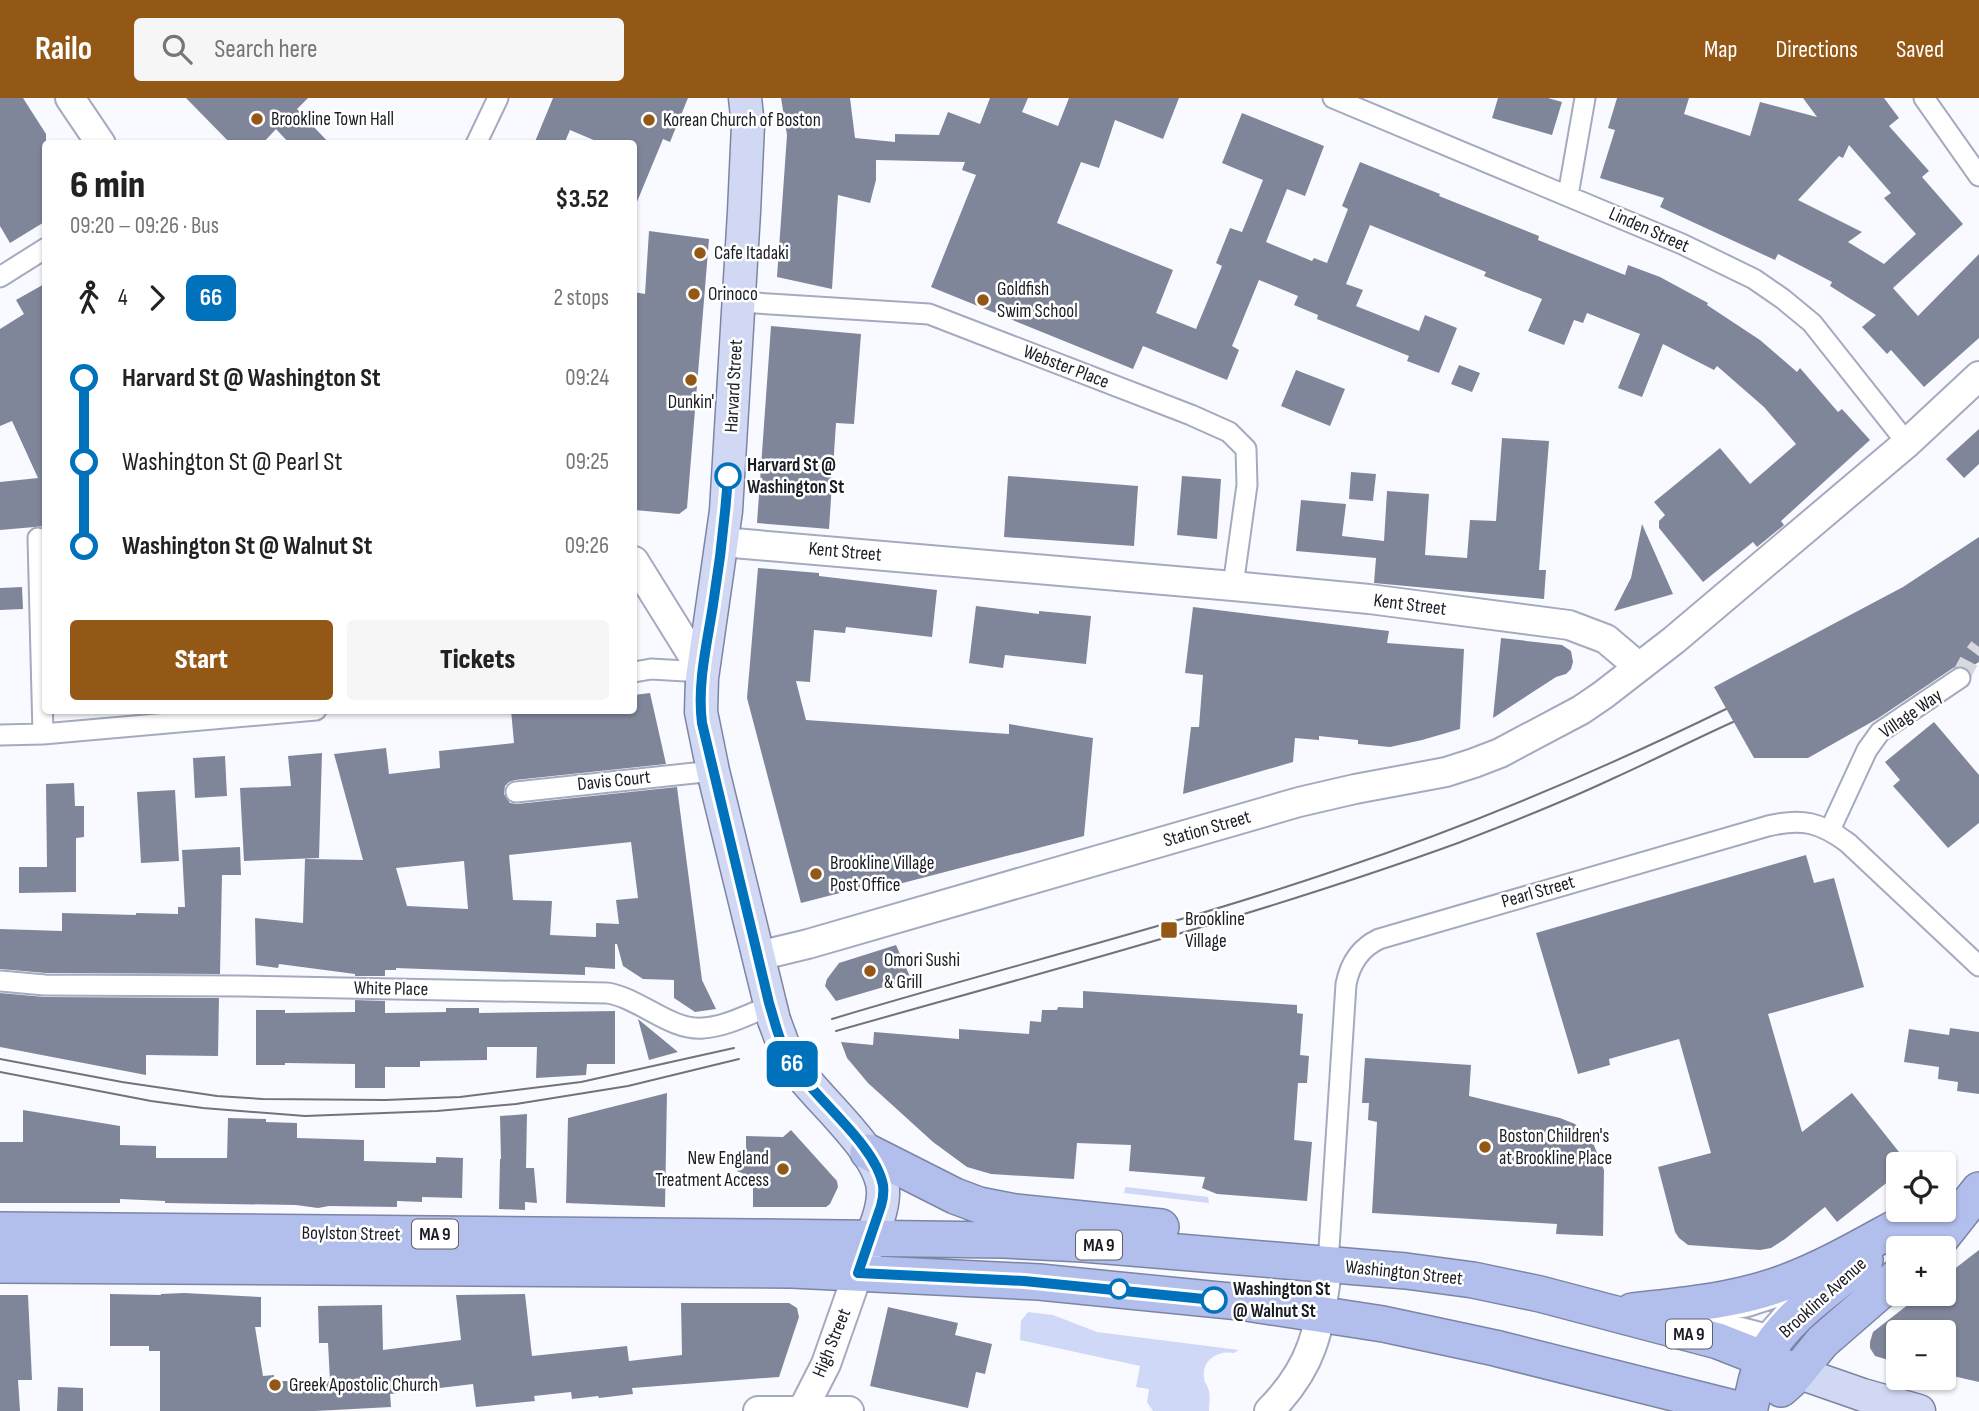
<!DOCTYPE html>
<meta charset="utf-8">
<style>
body{margin:0;font-family:"Sofia Sans Condensed",sans-serif;background:#f6f6f6;color:#222;height:100vh;display:flex;flex-direction:column;font-size:26px;white-space:nowrap}
*{box-sizing:border-box;margin:0}
p{font-size:23px;color:#767676}
.icon{flex:none;width:38px;height:38px;fill:none;stroke:currentColor;stroke-width:2;stroke-linecap:round;stroke-linejoin:round}
.map{position:relative;flex:1;overflow:hidden}
.panel{position:absolute;left:42px;top:42px;width:595px;height:574px;display:flex;flex-direction:column;background:#fff;border-radius:7px;box-shadow:0 2px 5px #0004}
.panel>*{flex:none}
.badge{padding:0 14px;border-radius:10px;font-size:24px;line-height:46px}
.controls{position:absolute;left:1886px;top:1054px;display:grid;gap:14px}
.controls a{display:grid;place-items:center;width:70px;height:70px;border-radius:7px;background:#fff;box-shadow:0 2px 5px #0004;font-size:35px}
.map>.badge{position:absolute;translate:-50% -50%;box-shadow:0 0 0 4px #fff}
.legs{display:flex;align-items:center;gap:10px;height:77px;padding:0 28px;font-size:23px}
.legs p{margin-inline-start:auto}
.summary{display:flex;align-items:center;justify-content:space-between;height:119px;padding:0 28px}
h1{font-size:38px;font-weight:800;line-height:52px}
.button{display:flex;gap:14px;margin-top:auto;padding:14px 28px}
.button a{flex:1;height:80px;border-radius:7px;background:#935816;color:#fff;font-size:28px;font-weight:800;line-height:80px;text-align:center}
.button a+a{background:#f6f6f6;color:#222}
ul{padding:0 28px;list-style:none}
li{display:flex;align-items:center;gap:24px;height:84px;font-size:26px}
li i{display:grid;place-items:center;width:10px;height:100%;margin:0 9px;background:currentColor}
li i::after{content:'';width:18px;height:18px;margin:-9px;border:5px solid;border-radius:50%;background:#fff}
li p{margin-inline-start:auto}
li:first-child i{background:linear-gradient(#0000 50%,currentColor 0)}
li:last-child i{background:linear-gradient(currentColor 50%,#0000 0)}
header{display:flex;align-items:center;gap:42px;box-sizing:border-box;height:98px;padding:0 35px;background:#935816;color:#fff}
header strong{font-size:33px}
nav{display:flex;gap:38px;margin-inline-start:auto;font-size:24px}
.search{width:490px;height:63px;background:#f6f6f6;display:flex;align-items:center;gap:18px;box-sizing:border-box;padding:0 24px;border-radius:7px;color:#767676;font-size:26px}
.map>svg:first-child{display:block}
.green{fill:#d0d8f7}
.building{fill:#80869a;fill-rule:evenodd}
.lines{fill:none;stroke-linecap:round;stroke-linejoin:round}
.street-tunnel{stroke:#d8d9de;stroke-width:19;stroke-dasharray:19 10;stroke-linecap:butt}
.street-casing{stroke:#a4aabf;stroke-width:23}
.secondary-casing{stroke:#a4aabf;stroke-width:32}
.primary-casing{stroke:#7d85a5;stroke-width:35}
.highway-casing{stroke:#7d85a5;stroke-width:38}
.street{stroke:#fff;stroke-width:19}
.secondary{stroke:#fff;stroke-width:28}
.primary{stroke:#d1d8f3;stroke-width:32}
.highway{stroke:#b2beeb;stroke-width:35}
.tram{stroke:#71737a;stroke-width:2}
.primary-bridge-casing{stroke:#7d85a5;stroke-width:35;stroke-linecap:butt}
.primary-bridge{stroke:#d1d8f3;stroke-width:32}
.line-1-casing{stroke:#fff;stroke-width:16}
.line-1{stroke:#0072bc;stroke-width:10}
.poi-dot{fill:#935816;stroke:#fff;stroke-width:2.5}
.stop-1-dot{fill:#fff;stroke:#0072bc;stroke-width:3.5}
.labels{text-anchor:middle;dominant-baseline:central;stroke-width:5;stroke-linejoin:round;paint-order:stroke}
.shield{fill:#fff;stroke:#5f6066;stroke-width:2}
.shield-label{font-size:18px;font-weight:bold;fill:#1a1c24}
.poi-label{font-size:19px;fill:#1a1c24;stroke:#fff;text-anchor:start}
.street-label{font-size:19px;fill:#1a1c24;stroke:#fff}
.stop-label{font-size:19px;font-weight:bold;fill:#1a1c24;stroke:#fff;text-anchor:start}
</style>
<header>
<strong>Railo</strong>
<div class="search"><svg class="icon" aria-label="search" viewBox="0 0 24 24"><circle cx="10" cy="10" r="6"/><path d="M15 15l6 6"/></svg>Search here</div>
<nav><a>Map</a><a>Directions</a><a>Saved</a></nav>
</header>
<div class="map">
<svg width="1979" height="1313" viewBox="0 0 1979 1313">
<rect width="100%" height="100%" fill="#f9faff"/>
<path class="green" d="M1127,1089L1208,1099L1209,1105L1124,1095L1125,1090Z
M1028,1214L1053,1217L1097,1234L1239,1252L1234,1255C1219,1252 1202,1261 1204,1279C1205,1289 1205,1281 1208,1290C1211,1297 1209,1306 1209,1313H1153L1147,1304L1149,1291L1136,1289L1140,1268L1020,1242L1021,1223Z"/>
<path class="building" d="M0,0H23L46,36V123L10,145L0,128Z
M186,0H308L297,11L330,46H290L276,31L262,46H231Z
M553,0H688L670,44L663,41L634,111V46H603L570,32L564,46H534Z
M781,0H850L855,40L895,44V36L939,37L948,14L980,26L990,0H1028L1022,14L1058,28L1069,0H1179L1163,41L1115,22L1099,70L1081,64L1057,125L1173,172L1156,215L1196,231L1222,168L1216,165L1230,130L1242,134L1263,82L1222,65L1242,15L1324,48L1305,98L1287,91L1266,144L1312,163L1314,160L1327,165L1348,111L1342,108L1360,64L1440,96L1439,98L1539,138L1538,142L1625,177L1628,167L1660,179L1708,205L1707,207L1760,242L1797,274L1800,270L1838,314L1842,311L1870,342L1781,423L1784,427L1757,449L1753,444L1703,484L1659,430V423L1665,417L1654,404L1720,350L1750,386L1796,346L1764,309L1717,268L1714,272L1663,246L1642,299L1618,290L1640,236L1587,215L1583,225L1574,222L1564,247L1528,233L1542,201L1484,178L1486,174L1370,127L1346,186L1363,192L1356,208L1419,233L1425,217L1457,230L1439,275L1407,263L1409,258L1317,221L1318,217L1294,207L1298,198L1259,182L1232,248L1239,252L1227,282L1143,248L1133,271L931,189L976,77L962,72L965,64L876,62V82L870,105L838,97L832,191L777,179L787,37Z
M1498,0H1548L1562,4L1552,37L1492,20Z
M1617,0H1689L1684,16L1750,38L1760,4L1817,19L1803,0H1884L1899,20L1889,28L1929,73L1922,79L1963,126L1893,190L1918,218L1979,156V240L1924,289L1891,252L1887,256L1862,229L1876,217L1830,188L1832,184L1778,156L1775,162L1660,109L1664,100L1600,80L1615,32L1608,30ZM1849,47L1891,95L1884,100L1916,136L1884,166L1848,144L1862,134L1798,102L1839,58L1843,60Z
M649,133L709,141L687,410L679,416L634,412V194L645,196Z
M46,185V428L0,432V384L38,380L12,323L0,328V231L24,216L16,202Z
M771,228L861,236L854,326L836,325L829,431L757,425Z
M1459,267L1480,275L1472,294L1451,286Z
M1296,272L1345,291L1330,328L1281,308Z
M1979,331V366L1964,380L1946,361Z
M1502,340L1549,343L1539,472H1546L1544,501L1374,485L1376,460L1296,453L1301,402L1346,406L1342,438L1384,443L1387,393L1429,396L1425,457L1467,460L1470,422L1496,423Z
M1351,374L1376,376L1373,403L1349,401Z
M1008,378L1138,388L1134,448L1004,439Z
M1182,378L1221,381L1217,441L1177,437Z
M1642,426L1673,496L1614,513L1631,480Z
M1979,439V564L1967,571L1960,568L1953,570L1877,621L1808,660H1754L1714,589L1903,489Z
M758,470L819,475V478L937,492L932,539L846,529L845,535L814,532L810,584L796,583L806,622L1009,636V626L1093,640L1084,738L872,793L871,787L801,805L747,600Z
M22,489L23,511L0,512V490Z
M976,508L1039,516V513L1091,518L1086,566L1005,557L1003,570L969,565Z
M1193,509L1389,533L1387,545L1464,551L1460,631L1422,642L1390,649L1358,646V642L1319,638V642L1295,640L1293,664L1183,696L1191,629H1199L1203,577L1185,575Z
M1501,540L1562,547L1571,553L1573,564L1571,571L1566,576L1556,579L1493,620Z
M650,595L666,666L515,682L509,684L505,688L504,696L510,705L517,706L677,689L702,882L716,911L695,914L674,900V882L643,881L623,868L617,846H615V871L585,869V877L396,870V872H385V878H355V876L279,866L278,870L256,867L255,820L303,825L305,761L363,762L334,656L386,650L389,676L440,670L439,653L514,645L511,612H634V597ZM631,744L638,800L616,802L619,826L596,825V839L550,837L552,803L513,802L509,757ZM464,763L468,811L407,808L396,770Z
M1934,624L1979,677V725L1948,750L1893,688L1900,682L1885,664Z
M322,655L319,760L244,763L240,690L291,688L288,658Z
M225,658L227,698L195,700L193,660Z
M74,685L75,708H84V739L76,740V794L19,795V769H47L46,686Z
M175,692L179,763L141,765L137,694Z
M240,749L241,777H222L220,876L46,875L0,871V831L62,833V815L136,817V815L178,816V809H185L182,752Z
M1806,757L1814,785L1834,780L1864,889L1768,916L1802,1034L1852,995L1899,1054V1075L1837,1124L1825,1109L1785,1141L1771,1150L1760,1152L1688,1147L1679,1140L1675,1134L1658,1069L1711,1055L1679,941L1609,961L1610,967L1578,976L1536,835Z
M896,847L911,881L836,903L825,888L827,881L839,865Z
M1083,893L1297,907V915L1303,916L1300,957L1309,958L1307,985H1298L1294,1042L1312,1044L1307,1103L1217,1096L1202,1090L1205,1079L1129,1073L1131,1047L1077,1045L1074,1081L991,1076L967,1069L933,1044L868,985L847,960L841,944L873,947L874,934L959,941V931L1029,936L1030,923L1041,924L1042,912H1057L1058,909L1083,910Z
M0,895L45,899L219,900L218,958L146,957V977L0,949Z
M355,902L385,903V915L446,914V910H479V915L615,913V966H587L586,977L536,980L537,949H487V962L420,963V969H385V990H355V966L285,965V967H256V912H285V915L355,914Z
M638,921L678,954L649,962Z
M1950,930L1979,934V996L1957,993L1958,984L1938,981L1939,969L1904,964L1909,931L1949,937Z
M1365,960L1471,967L1469,998L1560,1020L1575,1026L1593,1045L1604,1072L1603,1138L1556,1136L1557,1126L1372,1115L1377,1024L1368,1022L1369,1005H1362Z
M667,995L665,1109L566,1105L568,1020Z
M23,1012L120,1028V1047L156,1048V1060H227L228,1020L266,1021V1024L297,1025V1040L364,1042V1063L436,1065V1059L463,1060L462,1100L422,1099V1104L397,1103V1109L329,1108L318,1110L296,1107L165,1105V1103L120,1101V1105H0V1044H23Z
M527,1016L526,1070H534L537,1105L525,1104V1112L499,1111L500,1061H501L500,1018Z
M791,1032L837,1083L838,1089L830,1106L826,1109H753V1080L737,1073L746,1051V1038L783,1039Z
M1979,1152V1284L1944,1276V1234H1899V1265L1875,1258L1870,1250V1244L1873,1234L1923,1195H1944V1179Z
M184,1195L261,1199V1229H255L263,1278L274,1277V1283H330L328,1245H319L318,1208L382,1207L383,1252L461,1242L456,1197L525,1196L532,1258L627,1248L629,1263L682,1257L681,1205H789L797,1210L799,1219L779,1279L632,1290L633,1296L599,1300L598,1298L572,1301L571,1294L534,1298L535,1303L476,1309L473,1286L390,1296L391,1309L315,1313H160V1253H149V1248H110V1196L161,1197V1196Z
M0,1197H28L32,1282H18L20,1313H0Z
M888,1209L958,1225L955,1237L992,1246L985,1276L976,1274L968,1310L870,1288Z
M58,1289L83,1290V1313H57Z"/>
<g class="lines">
<path class="street-tunnel" d="M1960,580L1970,561L1979,549"/>
<g class="street-casing">
<path id="street" d="M1333,0L1682,146L1754,181L1783,201L1812,225L1907,345
M1924,0L1979,78
M476,46L498,0
M1568,97L1585,0
M0,179L46,150
M739,204L929,216L1191,317L1229,334L1246,351L1247,387L1233,488
M38,440L43,636
M634,574L651,571L703,574
M0,637L43,636L316,612
M516,694L713,673
M1830,732L1867,652L1880,634L1960,580
M0,883L45,887L240,888L607,895C640,900 670,933 703,930C725,929 749,916 770,908
M1328,1166L1346,886C1350,866 1360,850 1379,841L1768,728C1802,720 1820,724 1848,745L1979,868
M1789,1195L1793,1196L1795,1199L1794,1204L1766,1236L1704,1220L1703,1218L1705,1216L1746,1209Z"/>
</g>
<g class="secondary-casing">
<path id="secondary" d="M70,0L101,46
M722,444L1233,488L1369,501L1569,527L1606,541L1639,569
M634,463L703,574
M758,858L808,846L1299,704L1355,691L1446,674L1474,665L1500,655L1581,612L1603,597L1674,542L1907,345L1979,278
M758,1313H849
M802,1313L826,1266L858,1175
M1269,1313C1316,1266 1319,1229 1328,1166"/>
</g>
<g class="primary-casing">
<path id="primary" d="M745,0L748,27L744,114L726,413L702,580L701,614L713,673L774,922
M787,957C808,996 886,1053 883,1097C882,1119 869,1142 862,1163
M1797,1274L1863,1297L1919,1313"/>
</g>
<g class="highway-casing">
<path id="highway" d="M868,1054L955,1098L979,1107L1015,1114L1161,1129
M0,1132L755,1139L1004,1142L1083,1146L1406,1173L1473,1182L1540,1196L1718,1243L1797,1274
M1930,1150L1942,1139L1979,1092
M0,1167L792,1172L1039,1184L1240,1204L1383,1226L1495,1250L1745,1313
M1632,1213C1684,1207 1736,1203 1786,1184C1832,1167 1877,1139 1921,1116
M1781,1291L1791,1282L1822,1244L1899,1177
M1749,1313C1754,1296 1756,1276 1764,1260C1784,1220 1831,1190 1865,1162"/>
</g>
<use href="#street" class="street"/>
<use href="#secondary" class="secondary"/>
<use href="#primary" class="primary"/>
<use href="#highway" class="highway"/>
<path class="tram" d="M832,921C1001,870 1173,828 1340,771C1472,727 1601,672 1726,611
M836,933C1044,874 1254,819 1458,745C1510,725 1563,704 1614,680C1654,662 1693,642 1733,624
M0,961L122,984L217,998L263,1001L385,1002L460,999L581,984L734,950
M0,974L151,1003L203,1010L305,1018L437,1013L516,1006L628,988L739,961"/>
<g class="primary-bridge-casing">
<path id="primary-bridge" d="M774,922L787,957"/>
</g>
<use href="#primary-bridge" class="primary-bridge"/>
</g>
<g class="lines">
<g class="line-1-casing">
<path id="line-1" d="M728,378C725,421 720,464 713,507C707,546 697,586 702,625L769,905C775,924 779,944 789,961C812,999 875,1045 883,1087C884,1094 883,1101 881,1108L858,1175L1024,1183L1214,1202"/>
</g>
<use href="#line-1" class="line-1"/>
</g>
<g class="poi-dot">
<circle cx="257" cy="21" r="7"/>
<circle cx="649" cy="22" r="7"/>
<circle cx="700" cy="155" r="7"/>
<circle cx="694" cy="196" r="7"/>
<circle cx="983" cy="202" r="7"/>
<circle cx="691" cy="282" r="7"/>
<circle cx="816" cy="776" r="7"/>
<rect x="1160" y="823" width="18" height="18" rx="3.5"/>
<circle cx="870" cy="873" r="7"/>
<circle cx="1485" cy="1049" r="7"/>
<circle cx="783" cy="1071" r="7"/>
<circle cx="275" cy="1287" r="7"/>
</g>
<g class="stop-1-dot">
<circle cx="728" cy="378" r="12"/>
<circle cx="1119" cy="1191" r="9"/>
<circle cx="1214" cy="1202" r="12"/>
</g>
<g class="labels">
<g class="shield">
<rect x="412" y="1121.5" width="46" height="29" rx="5"/>
<rect x="1076" y="1132.5" width="46" height="29" rx="5"/>
<rect x="1666" y="1221.5" width="46" height="29" rx="5"/>
</g>
<g class="shield-label">
<text x="435" y="1136">MA 9</text>
<text x="1099" y="1147">MA 9</text>
<text x="1689" y="1236">MA 9</text>
</g>
<g class="poi-label">
<text x="271" y="21">Brookline Town Hall</text>
<text x="663" y="22">Korean Church of Boston</text>
<text x="714" y="155">Cafe Itadaki</text>
<text x="997" y="191">Goldfish<tspan x="997" dy="22">Swim School</tspan></text>
<text x="708" y="196">Orinoco</text>
<text x="691" y="304" text-anchor="middle">Dunkin'</text>
<text x="830" y="765">Brookline Village<tspan x="830" dy="22">Post Office</tspan></text>
<text x="1185" y="821">Brookline<tspan x="1185" dy="22">Village</tspan></text>
<text x="884" y="862">Omori Sushi<tspan x="884" dy="22">&amp; Grill</tspan></text>
<text x="1499" y="1038">Boston Children's<tspan x="1499" dy="22">at Brookline Place</tspan></text>
<text x="769" y="1060" text-anchor="end">New England<tspan x="769" dy="22">Treatment Access</tspan></text>
<text x="289" y="1287">Greek Apostolic Church</text>
</g>
<g class="street-label">
<text transform="translate(1649 132) rotate(24)">Linden Street</text>
<text transform="translate(1066 269) rotate(21)">Webster Place</text>
<text transform="translate(734 288) rotate(-87)">Harvard Street</text>
<text transform="translate(845 454) rotate(5)">Kent Street</text>
<text transform="translate(1410 507) rotate(7)">Kent Street</text>
<text transform="translate(1911 616) rotate(-35)">Village Way</text>
<text transform="translate(614 683) rotate(-6)">Davis Court</text>
<text transform="translate(1207 731) rotate(-16)">Station Street</text>
<text transform="translate(1538 794) rotate(-16)">Pearl Street</text>
<text transform="translate(391 891) rotate(1)">White Place</text>
<text transform="translate(351 1136) rotate(1)">Boylston Street</text>
<text transform="translate(1404 1175) rotate(6)">Washington Street</text>
<text transform="translate(1823 1200) rotate(-42)">Brookline Avenue</text>
<text transform="translate(832 1245) rotate(-68)">High Street</text>
</g>
<g class="stop-label">
<text x="747" y="367">Harvard St @<tspan x="747" dy="22">Washington St</tspan></text>
<text x="1233" y="1191">Washington St<tspan x="1233" dy="22">@ Walnut St</tspan></text>
</g>
</g>
</svg>
<div class="controls">
<a><svg class="icon" aria-label="locate" viewBox="0 0 24 24"><circle cx="12" cy="12" r="6"/><path d="M12 2v4M12 18v4M2 12h4M18 12h4"/></svg></a>
<a>+</a>
<a>−</a>
</div>
<b class="badge" style="left:792px;top:966px;background:#0072bc;color:#fff">66</b>
<section class="panel">
<div class="summary"><div><h1>6 min</h1><p>09:20 – 09:26 · Bus</p></div><b>$3.52</b></div>
<div class="legs"><svg class="icon" aria-label="walk" viewBox="0 0 24 24"><circle cx="13" cy="4" r="2"/><path d="M13 8l-2 6 4 7M11 14l-3 7M7 12l3-4h3l4 4"/></svg>4<svg class="icon" aria-label="forward" viewBox="0 0 24 24"><path d="M9 5l7 7-7 7"/></svg><b class="badge" style="background:#0072bc;color:#fff">66</b><p>2 stops</p></div>
<ul>
<li><i style="color:#0072bc"></i><b>Harvard St @ Washington St</b><p>09:24</p></li>
<li><i style="color:#0072bc"></i><span>Washington St @ Pearl St</span><p>09:25</p></li>
<li><i style="color:#0072bc"></i><b>Washington St @ Walnut St</b><p>09:26</p></li>
</ul>
<div class="button"><a>Start</a><a>Tickets</a></div>
</section>
</div>
